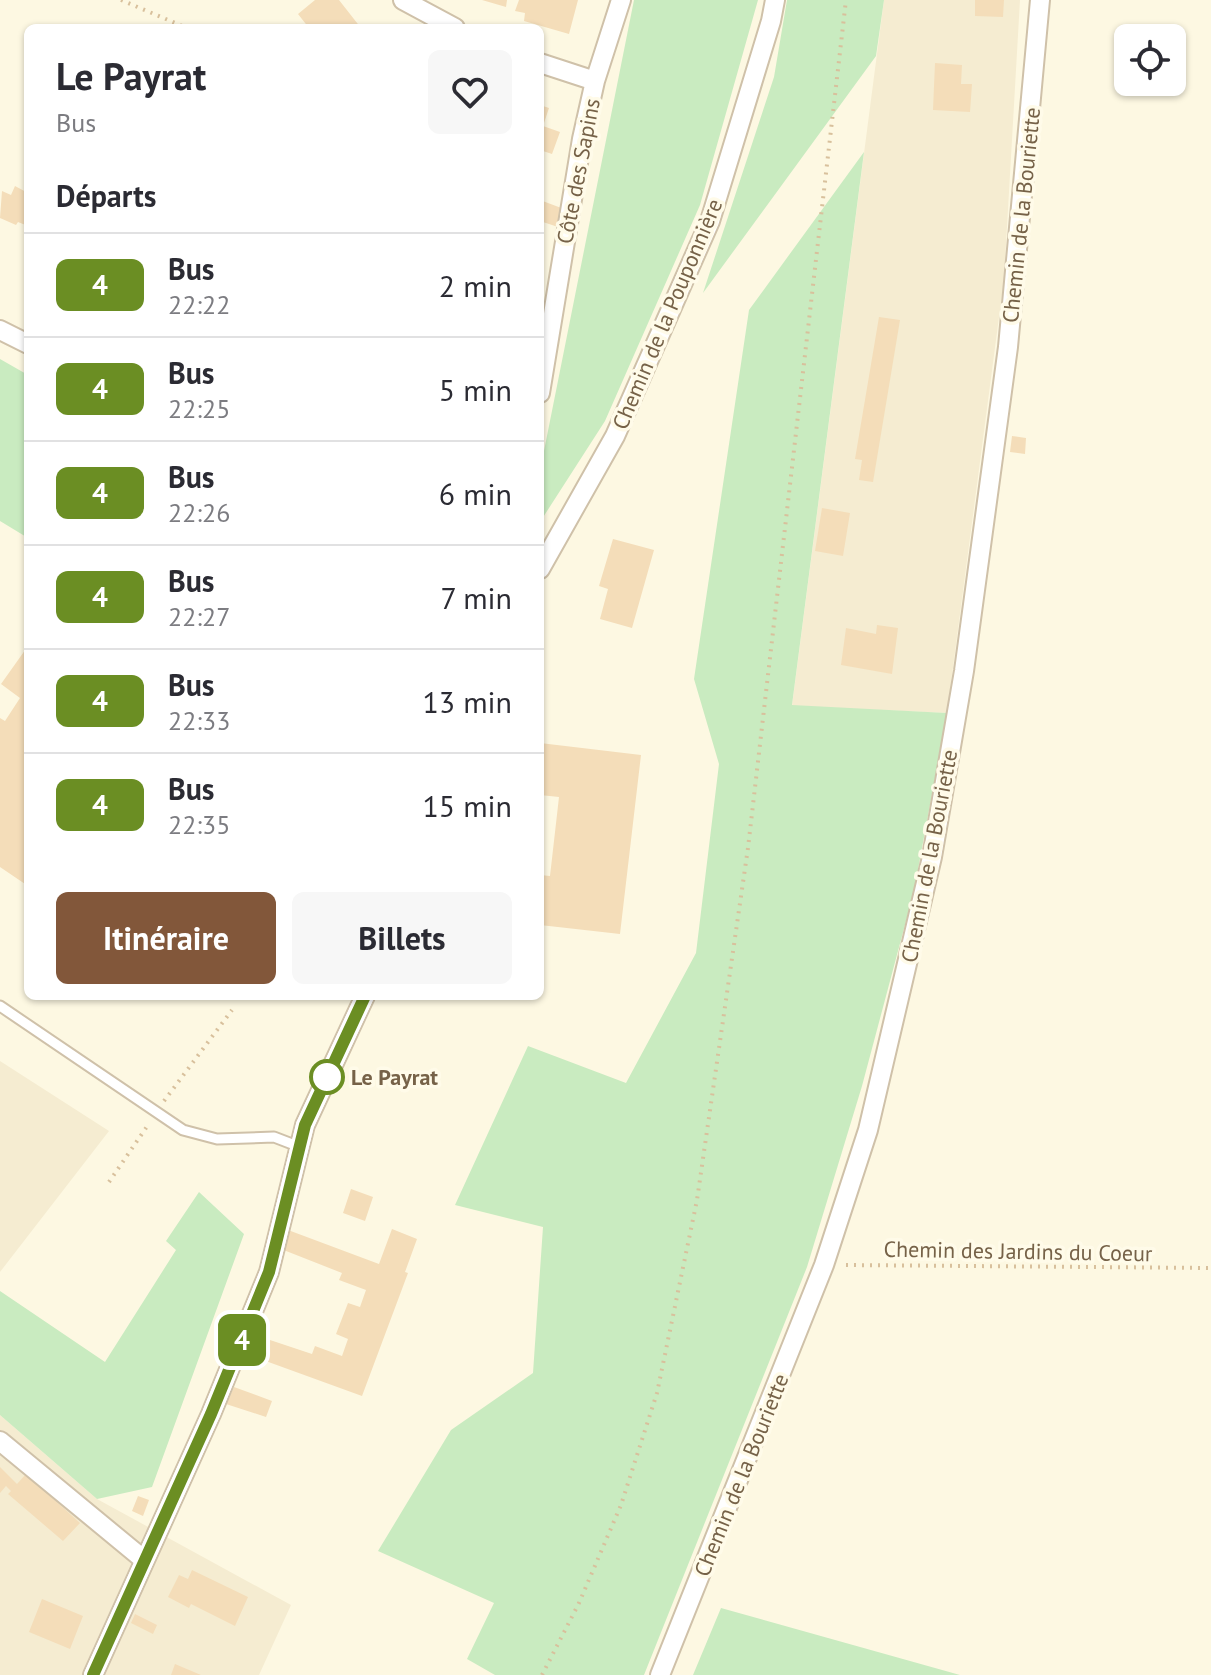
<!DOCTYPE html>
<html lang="fr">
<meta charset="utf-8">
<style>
body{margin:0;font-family:"PT Sans",sans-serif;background:#f7f7f7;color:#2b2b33;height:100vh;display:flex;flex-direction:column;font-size:30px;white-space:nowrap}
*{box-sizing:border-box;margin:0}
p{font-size:26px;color:#7c7c81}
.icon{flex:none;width:44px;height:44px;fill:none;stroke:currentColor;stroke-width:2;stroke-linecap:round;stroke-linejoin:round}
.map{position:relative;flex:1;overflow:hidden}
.details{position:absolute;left:24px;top:24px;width:520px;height:976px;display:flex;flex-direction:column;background:#fff;border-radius:12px;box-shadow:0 2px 6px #0004}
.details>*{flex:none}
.badge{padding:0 16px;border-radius:12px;font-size:28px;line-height:52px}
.controls{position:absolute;left:1114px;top:24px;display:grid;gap:16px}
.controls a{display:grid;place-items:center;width:72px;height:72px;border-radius:12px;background:#fff;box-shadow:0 2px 6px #0004;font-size:40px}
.map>.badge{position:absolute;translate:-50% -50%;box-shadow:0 0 0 4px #fff}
h2{padding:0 32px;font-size:30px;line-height:72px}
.round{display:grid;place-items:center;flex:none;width:84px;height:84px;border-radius:12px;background:#f7f7f7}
.overview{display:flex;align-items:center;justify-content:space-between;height:136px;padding:0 32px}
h1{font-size:38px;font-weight:700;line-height:60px}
.action{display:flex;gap:16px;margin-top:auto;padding:16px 32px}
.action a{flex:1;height:92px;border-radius:12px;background:#82573a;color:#fff;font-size:32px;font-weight:700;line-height:92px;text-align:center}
.action a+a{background:#f7f7f7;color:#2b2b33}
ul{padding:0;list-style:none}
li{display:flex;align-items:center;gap:24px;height:104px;padding:0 32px;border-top:2px solid #e1e1e2}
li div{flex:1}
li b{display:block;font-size:30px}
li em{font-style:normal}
li .badge{min-width:88px;font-weight:700;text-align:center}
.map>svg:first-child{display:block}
.residential{fill:#f5ecd1}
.green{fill:#c9ebc0}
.building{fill:#f4ddb9}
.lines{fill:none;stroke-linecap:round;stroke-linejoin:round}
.lane-casing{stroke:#cfc1a9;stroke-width:13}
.street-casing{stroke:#cfc1a9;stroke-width:22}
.path{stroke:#d8c09c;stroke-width:4;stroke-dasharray:2 6;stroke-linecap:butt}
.lane{stroke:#fff;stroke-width:9}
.street{stroke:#fff;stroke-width:18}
.line-casing{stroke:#fff;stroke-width:18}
.line{stroke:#6b8e23;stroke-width:12}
.stop-dot{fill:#fff;stroke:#6b8e23;stroke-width:4}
.labels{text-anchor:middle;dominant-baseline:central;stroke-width:7;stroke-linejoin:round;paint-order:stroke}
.street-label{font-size:22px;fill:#766248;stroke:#fffbe9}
.stop-label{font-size:22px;font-weight:bold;fill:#766248;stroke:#fffbe9;text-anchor:start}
</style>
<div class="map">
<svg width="1211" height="1675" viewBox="0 0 1211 1675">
<rect width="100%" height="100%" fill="#fdf8e2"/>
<path class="residential" d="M884,0H1020L1004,279L947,713L792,706Z
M0,1061L109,1131L0,1272Z
M0,1415L97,1499L291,1605L259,1675H0Z"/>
<path class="green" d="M634,0H758L700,205L605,421L540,522V471Z
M787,0H884L876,56L703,293L774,77Z
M864,152L792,705L947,713L914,891L862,1086L807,1267L644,1675H495L467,1659L494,1603L378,1551L451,1430L533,1373L543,1227L455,1205L528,1046L626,1083L696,953L719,764L694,679L749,310Z
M0,359L28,375V538L0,521Z
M199,1192L244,1234L152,1487L97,1499L0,1415V1291L105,1362L176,1250L166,1241Z
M721,1608L960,1675H693Z"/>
<path class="building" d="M315,0H339L361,28H309L298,14Z
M482,0H507L506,7Z
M519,0H578L569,34L524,21L525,13L515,11Z
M975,0H1004L1003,17L975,16Z
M935,63L962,65L961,84H972L970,112L933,110Z
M540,105L549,108L543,126L560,132L552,154L540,150Z
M15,186L28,193V226L18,222L16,225L0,218L2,191L11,195Z
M540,200L564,209L561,228L540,221Z
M879,317L900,320L873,482L859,480L862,460L855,459Z
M1012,436L1026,438L1025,454L1010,452Z
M822,508L850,513L843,556L815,551Z
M613,539L654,550L632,628L600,619L608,589L599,586Z
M877,625L898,628L892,674L841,665L846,628L876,634Z
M28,646V886L0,867V718L5,721L20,698L1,684Z
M540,743L641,755L620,934L540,925V875L550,876L559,797L540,795Z
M351,1189L373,1197L365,1221L343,1213Z
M392,1229L417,1239L405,1272L408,1273L362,1396L249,1355L258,1336L312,1354L315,1346L342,1356L348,1339L336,1334L348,1303L360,1307L366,1290L339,1280L342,1273L281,1249L288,1230L379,1264Z
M234,1387L272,1401L266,1417L226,1404Z
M0,1467L17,1484L26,1474L80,1523L63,1541L8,1494L11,1491L6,1486L0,1493Z
M138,1496L149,1500L143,1516L132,1511Z
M192,1570L248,1597L235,1626L191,1604L189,1608L168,1597L179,1575L188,1579Z
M42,1599L83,1616L70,1649L29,1632Z
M135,1614L157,1625L153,1634L131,1623Z
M175,1664L201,1675H171Z"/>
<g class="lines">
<g class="lane-casing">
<path id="lane" d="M0,1006L183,1130L217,1139L274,1137L300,1147"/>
</g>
<g class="street-casing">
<path id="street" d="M403,0L455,28
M540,63L595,81
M0,330L28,344
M540,393L582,139L595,81L621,0
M540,569L615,436L710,221L771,21L775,0
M0,1441L143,1559
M93,1675L211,1414L269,1272L305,1125L365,996
M660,1675L824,1265L868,1130L932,857L964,671L1008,347L1040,0"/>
</g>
<path class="path" d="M121,0L187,28
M164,1101L232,1010
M109,1182L148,1125
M846,1265L1211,1268
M542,1675L579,1603L621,1505L657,1393L697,1200L748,848L846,0"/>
<use href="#lane" class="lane"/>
<use href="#street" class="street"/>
</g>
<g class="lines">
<g class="line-casing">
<path id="line" d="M93,1675L211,1414L269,1272L305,1125L365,996"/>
</g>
<use href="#line" class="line"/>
</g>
<circle class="stop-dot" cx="327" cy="1077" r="16"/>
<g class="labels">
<g class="street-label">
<text transform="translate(578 171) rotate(-79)">Côte des Sapins</text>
<text transform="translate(1021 215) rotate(-84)">Chemin de la Bouriette</text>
<text transform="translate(667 314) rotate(-67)">Chemin de la Pouponnière</text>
<text transform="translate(929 856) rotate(-79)">Chemin de la Bouriette</text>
<text transform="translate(1018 1251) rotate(1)">Chemin des Jardins du Coeur</text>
<text transform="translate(741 1475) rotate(-68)">Chemin de la Bouriette</text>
</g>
<g class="stop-label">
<text x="351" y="1077">Le Payrat</text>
</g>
</g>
</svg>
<div class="controls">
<a><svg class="icon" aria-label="locate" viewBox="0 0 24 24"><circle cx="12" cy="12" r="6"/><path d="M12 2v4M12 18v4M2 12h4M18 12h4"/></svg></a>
</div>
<b class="badge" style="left:242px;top:1340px;background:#6b8e23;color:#fff">4</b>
<section class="details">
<div class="overview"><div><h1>Le Payrat</h1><p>Bus</p></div><a class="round"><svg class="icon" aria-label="heart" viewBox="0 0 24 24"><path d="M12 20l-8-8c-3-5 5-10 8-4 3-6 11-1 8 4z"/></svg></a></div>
<h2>Départs</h2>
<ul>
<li><span class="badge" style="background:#6b8e23;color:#fff">4</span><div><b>Bus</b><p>22:22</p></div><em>2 min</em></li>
<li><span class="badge" style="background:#6b8e23;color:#fff">4</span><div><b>Bus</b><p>22:25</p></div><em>5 min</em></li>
<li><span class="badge" style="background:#6b8e23;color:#fff">4</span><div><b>Bus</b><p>22:26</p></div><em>6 min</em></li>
<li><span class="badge" style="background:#6b8e23;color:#fff">4</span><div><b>Bus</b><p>22:27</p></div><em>7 min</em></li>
<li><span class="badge" style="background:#6b8e23;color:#fff">4</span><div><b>Bus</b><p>22:33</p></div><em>13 min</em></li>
<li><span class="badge" style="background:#6b8e23;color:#fff">4</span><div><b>Bus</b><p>22:35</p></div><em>15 min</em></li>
</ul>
<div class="action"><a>Itinéraire</a><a>Billets</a></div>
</section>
</div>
